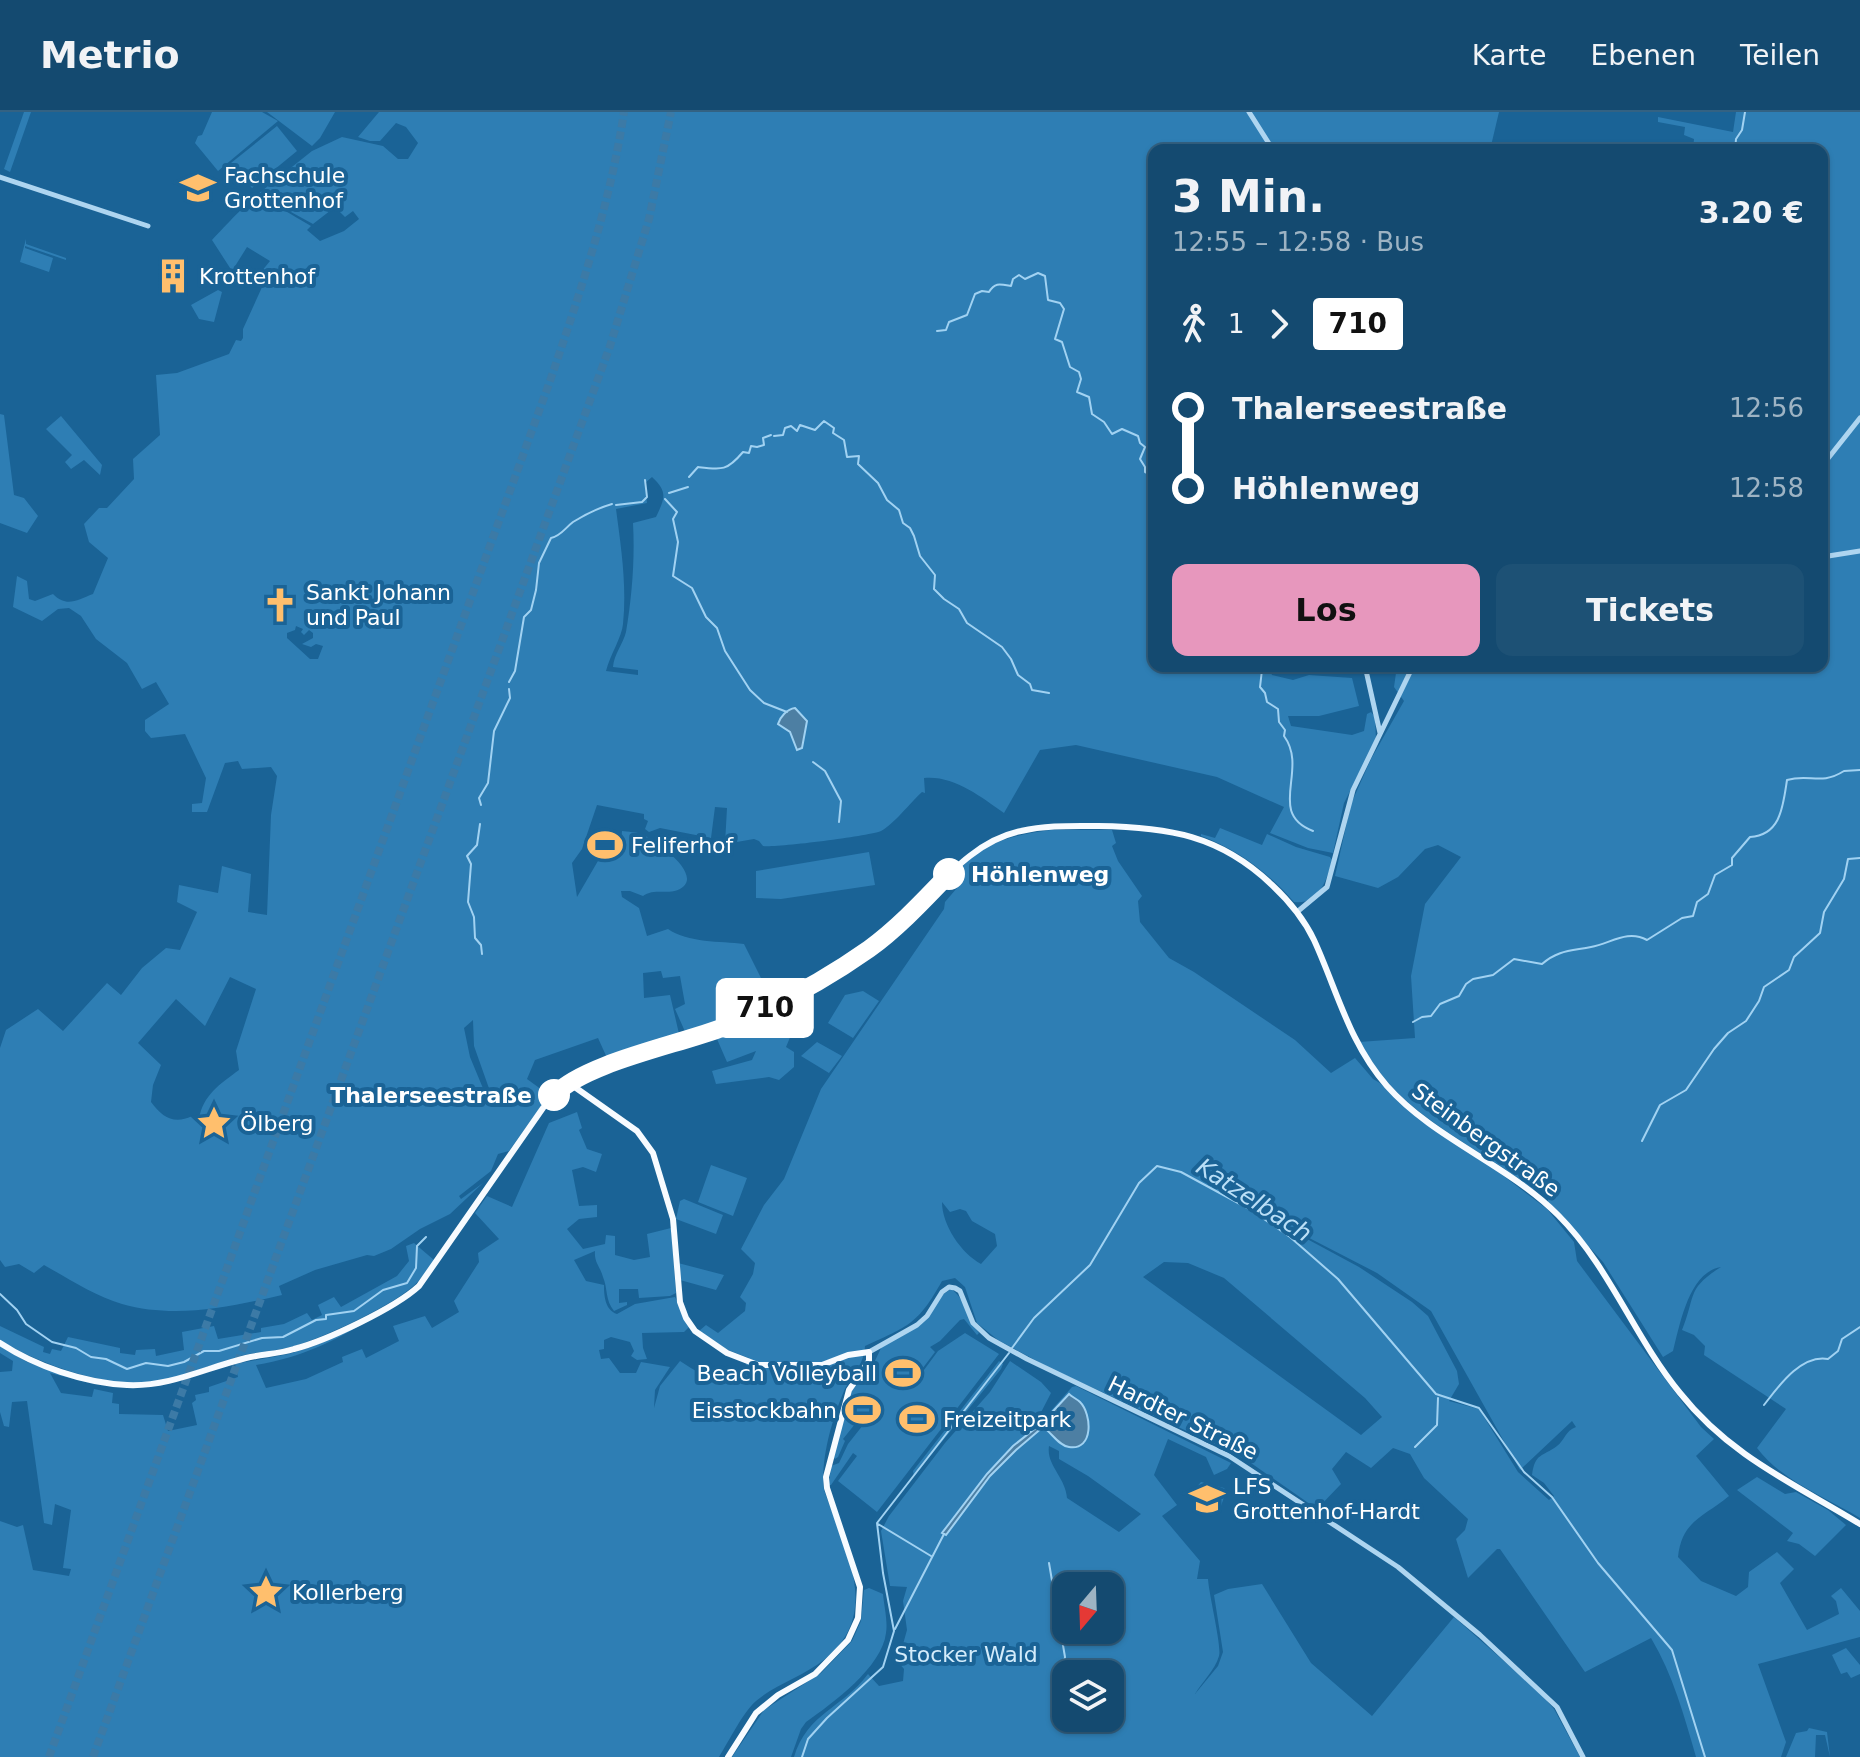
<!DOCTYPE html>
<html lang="de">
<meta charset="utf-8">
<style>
body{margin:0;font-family:"DejaVu Sans",sans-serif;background:#1d5175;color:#f1f3f6;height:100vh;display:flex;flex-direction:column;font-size:30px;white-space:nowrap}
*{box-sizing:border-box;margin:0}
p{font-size:26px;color:#9db3c3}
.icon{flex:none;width:44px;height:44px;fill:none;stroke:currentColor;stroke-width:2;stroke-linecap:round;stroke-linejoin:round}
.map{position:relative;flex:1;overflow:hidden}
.sheet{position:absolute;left:1148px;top:32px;width:680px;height:528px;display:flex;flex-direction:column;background:#144a70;border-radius:16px;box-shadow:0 2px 6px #0004,0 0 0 2px #336283}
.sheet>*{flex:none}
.badge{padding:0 16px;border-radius:6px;font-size:28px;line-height:52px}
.needle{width:52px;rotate:199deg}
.controls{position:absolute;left:1052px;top:1460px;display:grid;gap:16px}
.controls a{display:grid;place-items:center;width:72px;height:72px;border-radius:16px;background:#144a70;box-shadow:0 2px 6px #0004,0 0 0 2px #336283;font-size:40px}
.map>.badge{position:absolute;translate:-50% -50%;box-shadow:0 0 0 4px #fff}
.legs{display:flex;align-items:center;gap:12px;height:88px;padding:0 24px;font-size:26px}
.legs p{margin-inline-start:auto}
.head{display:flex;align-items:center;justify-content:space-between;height:136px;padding:0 24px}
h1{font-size:44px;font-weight:700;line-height:60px}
.action{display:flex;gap:16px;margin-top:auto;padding:16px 24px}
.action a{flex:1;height:92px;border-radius:16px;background:#e797bd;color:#111;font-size:32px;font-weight:700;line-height:92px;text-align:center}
.action a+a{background:#1d5175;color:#f1f3f6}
ul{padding:0 24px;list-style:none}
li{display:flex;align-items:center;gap:28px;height:80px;font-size:30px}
li i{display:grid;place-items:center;width:12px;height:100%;margin:0 10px;background:currentColor}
li i::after{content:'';width:20px;height:20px;margin:-10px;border:6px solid;border-radius:50%;background:#144a70}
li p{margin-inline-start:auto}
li:first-child i{background:linear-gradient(#0000 50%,currentColor 0)}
li:last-child i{background:linear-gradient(currentColor 50%,#0000 0)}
header{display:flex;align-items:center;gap:48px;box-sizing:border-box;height:112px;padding:0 40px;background:#144a70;border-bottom:2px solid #336283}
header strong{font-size:38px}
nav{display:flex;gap:44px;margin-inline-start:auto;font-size:28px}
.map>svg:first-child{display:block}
.green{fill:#2e7eb4;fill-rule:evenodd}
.water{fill:#4d7fa3;stroke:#a1d2f2;stroke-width:2}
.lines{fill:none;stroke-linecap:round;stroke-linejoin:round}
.stream{stroke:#a1d2f2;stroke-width:2}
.highway-tunnel{stroke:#3c7aa6;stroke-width:8;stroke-dasharray:8 4;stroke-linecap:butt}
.minor{stroke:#aed5f0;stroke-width:5}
.major{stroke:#f7fbff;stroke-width:6}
.line-1-casing{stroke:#fff;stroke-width:18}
.line-1{stroke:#fff;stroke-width:12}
.stop-1-dot{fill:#fff;stroke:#fff;stroke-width:4}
.labels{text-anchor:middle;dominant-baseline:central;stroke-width:8;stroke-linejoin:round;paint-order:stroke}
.poi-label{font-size:22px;fill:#fff;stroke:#1a6396;text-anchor:start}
.stop-label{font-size:22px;font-weight:bold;fill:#fff;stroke:#1a6396;text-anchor:start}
.street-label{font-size:22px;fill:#fff;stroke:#1a6396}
.park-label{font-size:22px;fill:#d4ecfb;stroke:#1a6396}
.water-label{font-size:24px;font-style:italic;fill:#badff7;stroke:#1a6396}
</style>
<header>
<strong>Metrio</strong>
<nav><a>Karte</a><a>Ebenen</a><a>Teilen</a></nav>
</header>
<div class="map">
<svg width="1860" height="1645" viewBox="0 0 1860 1645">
<rect width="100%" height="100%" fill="#1a6396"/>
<path class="green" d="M24,0H31L10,60L4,57Z
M212,0H262L278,9L218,59L195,31L198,24L202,23Z
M267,0H335L320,26L312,34Z
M379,0H1499L1490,38H1154V350L1150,348L1148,353L1154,358V554H1268L1272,563L1293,568L1309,563L1352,566L1359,594L1319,604H1288L1291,614L1352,623L1364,619L1367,602L1371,600L1375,605L1376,628L1344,691L1333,741L1308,736L1270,721L1284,695L1217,665L1076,633L1040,638L1004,701C980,684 953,663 924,666L925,681L922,680C911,690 893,713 881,719C870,724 775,736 763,734L759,729L754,727L725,732L727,696L715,695L711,726L660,716L649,720L645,717L648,709L644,707V702L597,693L582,737L572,751L577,785L602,742H620L622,719C628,720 636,720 641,722C654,727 699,759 684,774C673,785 654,775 643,784L630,779H621L622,785L639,796L647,824L668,817C688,831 720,829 744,832L772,888L687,924L675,897L685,892L680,864L663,866L661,859L643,861L644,886L670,883L680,926L608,948L598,926L535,948L527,967L549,983L509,1039L498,1042L491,1059L459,1084L461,1087L483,1071L450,1102L420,1117L391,1137L374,1144L367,1143L315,1158L279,1174L282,1183C230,1195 175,1207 122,1192C95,1184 69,1167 44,1153L34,1161L19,1152L5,1155L0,1148V936L6,918L38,897L63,919L107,871L121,883L142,856L166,836L180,838L197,800L177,790L179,773L218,781L222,754L251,762L248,800L267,803L271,703L277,664L271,655L242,657L238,649L225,651L207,700H192V692L202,691L206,666L185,622L151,626L145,619V608L169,592L156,570L142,577L127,551L96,527L81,504L69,496L58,497L42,509L13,495L17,464L27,469L29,487L35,489L53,482C67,496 77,488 93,482L108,446L89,430L84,412L99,396H107L134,367L133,347L160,323L156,263L177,261L229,242L236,228L241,229L243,226V217L263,173L257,165L270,149L247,135L232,159L212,128C260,78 251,79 311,114L307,118L320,129L344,119L359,107L353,99L345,105L335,95L313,112L258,82L312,39L342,25L383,34L398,47H408L418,31L406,15L396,11L380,29H370L358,25ZM652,365C668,380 665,386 656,405L633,411C635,447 632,484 626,520C623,532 614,542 613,555L638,558V563L606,559C610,543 622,525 623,512C627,473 621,435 616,397L647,391L645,371ZM296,514L303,517L301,520L304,523L309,518L313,521V526L302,532L311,535L316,532L323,534L318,547H310L287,526V521L295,518ZM230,865L256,877L236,939L239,958C220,972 203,983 199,1007L192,1004C174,1013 162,1005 151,990L153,973L161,953L138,931L176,887L205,914ZM473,908L474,934L491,982L487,986L470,945L464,916Z
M1736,0H1860V1406C1825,1385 1782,1369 1757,1336L1786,1297L1704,1243L1705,1234L1694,1223L1682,1218C1696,1184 1686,1177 1721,1155C1689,1160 1680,1212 1673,1239L1663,1245L1603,1150L1548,1090V1083L1540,1073L1533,1077C1489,1043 1436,1019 1396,979C1382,965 1370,947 1359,930L1415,926L1411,864L1425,792L1461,745L1438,733L1425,737L1398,765L1378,776L1335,764L1351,692L1371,647L1404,589L1394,575L1397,554H1822V38H1693L1694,27L1684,23L1685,15L1658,10V5L1733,20Z
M277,14L297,39L252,76L231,51Z
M26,127V132L66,146V148L25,134V136L53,146L49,160L20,150Z
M218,178L222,180L214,210L199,207L191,193Z
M0,302L4,303L14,383L24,386L38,404L27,421L0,411Z
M61,304L102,353L100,363L84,348L71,357L65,350L72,343L46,317Z
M1220,716L1262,733L1267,722L1296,735L1330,745L1332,748C1327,768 1319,793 1294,790C1270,762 1237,737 1201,724V722L1215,726Z
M1051,718H1112L1116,731L1112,734L1118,749L1142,784L1138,789L1140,810L1169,846L1194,860L1295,928L1331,961L1355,946L1373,967L1380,971L1417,1006L1476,1043L1547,1097L1574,1130L1577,1149L1701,1315L1714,1327L1696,1344L1729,1384C1704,1405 1682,1408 1678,1445L1701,1469L1736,1484L1748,1475L1749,1460L1777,1440L1794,1457L1780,1471L1807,1518L1839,1502L1836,1489L1831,1484L1841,1476L1860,1499V1525L1758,1552L1786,1630L1781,1645H1696C1684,1603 1673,1563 1651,1526L1585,1560L1500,1437H1497L1468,1466L1456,1427L1465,1418L1468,1407L1424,1366L1410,1342L1393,1336L1371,1356L1346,1340L1332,1357L1341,1372L1317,1397L1251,1351L1228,1338L1052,1257L998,1228L977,1211L965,1175L955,1166L942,1169C918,1212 909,1214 865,1234C864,1253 852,1263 844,1279C832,1307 820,1349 824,1378C844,1435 883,1501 825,1547C804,1564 776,1572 756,1589C743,1600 729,1629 719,1645H0V1409L17,1415L23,1413L33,1458L69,1464L71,1457L63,1456L71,1398L55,1392L52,1413L44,1411L27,1289L12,1290L9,1315L4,1314L0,1300V1260L12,1259L13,1249L0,1241V1234L27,1250L90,1271L50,1261L61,1281L92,1285L94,1277L113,1281L112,1291L119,1292V1302L163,1303L168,1319L197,1313L192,1291L196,1288L195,1283L209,1280V1275L238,1265L235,1252L289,1242L314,1234L373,1206C333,1230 302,1245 256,1253L266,1276L306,1267L343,1250L342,1245L362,1237L366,1246L399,1229L393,1214L425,1204L432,1216L459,1200L454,1189L479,1150L478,1141L499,1127L475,1101L487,1084L512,1095L549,1011L577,1000L582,1016L579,1018L587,1037L602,1042L596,1060L583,1055L572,1058L579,1094L597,1093V1105L579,1107L567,1117L583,1137L605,1132L606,1123L615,1124V1143L634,1148L650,1145L647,1122L671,1116L676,1181L670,1184L639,1186L638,1177H619V1191L627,1190V1193L614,1199C605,1188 608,1177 603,1165C600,1154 594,1151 595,1139L574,1148L586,1169L604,1173C604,1184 605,1198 617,1202L635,1192L675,1185L690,1214L684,1220L642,1221L643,1236L647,1247L637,1248L631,1244L634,1239L630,1230L611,1225L604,1228V1237L599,1238L601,1247L609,1246L620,1261H636L641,1250L670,1255L655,1278L654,1296L660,1274L680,1249C705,1265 734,1285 749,1246L728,1238L699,1219L706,1213L718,1221L745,1199L746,1191L740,1185L753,1162L755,1151L741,1137L764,1093L784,1067L821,977L944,797L945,790L957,776L951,768C956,764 959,759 963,754C985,729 1019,722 1051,718ZM1201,1070L1377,1161L1431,1199L1520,1358L1572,1309L1576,1315C1565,1319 1565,1328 1557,1334C1542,1345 1535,1341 1532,1363L1544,1371L1554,1384L1549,1388L1518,1360L1479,1297L1449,1289L1459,1272L1457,1259L1428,1204L1412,1190L1359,1155ZM942,1090L950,1100L960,1097L966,1099L972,1109L995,1122L997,1134L981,1152C961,1141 942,1113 942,1090ZM1164,1150L1188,1151L1224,1166L1365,1286L1382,1305L1361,1323L1143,1165Z
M869,740L875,773L781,787L756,786V759Z
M863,879L879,889L853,926L828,911L845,883Z
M773,895L778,899L791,923L786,935L794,940V955L779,968L769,965L716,972L712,959L752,948L756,939L727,950L717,927L703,931V925Z
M817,930L842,944L829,961L801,944Z
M711,1053L747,1066L733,1104L698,1090Z
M684,1087L723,1103L716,1122L676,1107L680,1089Z
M414,1131L434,1148C427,1158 420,1169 411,1176C387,1196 321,1227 291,1235C273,1240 255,1239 237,1245C202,1255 169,1272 132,1271C92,1270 33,1249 0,1228V1214L44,1235L43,1240L50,1242L52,1237L61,1239L68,1225L120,1236V1241L135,1243L136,1238L155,1237L156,1244L184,1238L182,1220L214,1214L218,1227L261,1220V1216L284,1212L307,1201L312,1208L322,1203L318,1193L334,1185L341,1195L397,1164L409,1149L406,1134Z
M678,1151L724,1163L716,1178L680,1168Z
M951,1177C965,1186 968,1208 979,1221L977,1223L964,1207L960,1208L940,1229L930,1235L935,1240L919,1261L921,1262L938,1239L965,1221L999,1242L877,1400L838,1369L857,1344L853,1341L831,1373H829L831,1354L839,1351L848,1332L863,1313L852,1304L855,1312L843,1327L845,1329L838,1345L835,1347L833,1345L851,1279L861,1264L863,1265L873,1253L882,1234L920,1213L942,1183Z
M999,1249L1003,1252L1001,1257L914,1364L913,1359Z
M1010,1249L1041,1270L1051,1281L1035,1312L1041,1310L1072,1275L1076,1274L1231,1351L1227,1357L1214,1363L1206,1345L1168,1327L1154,1363L1177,1393L1162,1404L1200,1449L1197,1467H1208C1209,1483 1222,1535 1219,1544C1215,1558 1202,1570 1195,1582L1218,1554L1223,1540L1214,1483L1228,1477L1262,1472L1311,1551L1372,1604L1454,1505L1539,1580L1554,1597L1580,1645H794C807,1601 843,1596 868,1562L879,1574L903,1569L904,1557L898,1550L907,1518L903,1489L907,1475L890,1474L881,1419L889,1404L945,1331L990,1280ZM1049,1334L1059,1339V1347L1088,1364L1141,1402L1119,1420L1067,1386C1066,1366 1046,1353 1049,1334ZM1066,1474H1110V1518H1066ZM1066,1562H1110V1606H1066Z
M1757,1365L1785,1382L1796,1380L1828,1398L1846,1413L1815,1444L1799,1432L1787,1429L1793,1421L1737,1378Z
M1201,1370L1224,1376L1226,1379L1221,1394L1208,1402L1197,1393L1195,1377Z
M869,1476L883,1482C884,1494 888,1509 886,1521C882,1555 833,1591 806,1610L801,1617L791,1645H732L764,1598L821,1561L852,1529L861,1509L864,1478Z
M1846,1536L1860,1553V1562L1851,1566L1847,1560L1841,1562L1832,1543Z
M1809,1616L1827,1620L1830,1645L1825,1623H1816L1815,1645H1786L1796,1621L1807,1619Z"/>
<path class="water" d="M795,596L807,609L802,636L797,638L790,620L778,612C780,605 787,597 795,596Z
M1069,1282C1072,1285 1077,1287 1080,1290C1092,1302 1094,1339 1069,1335C1059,1334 1051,1320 1043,1315L1016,1338L990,1364L946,1423L942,1421L987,1362L1013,1334L1042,1311Z"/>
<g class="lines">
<path class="stream" d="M1735,38L1736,27L1742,18L1745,0
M937,219L946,218L949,210L967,203L975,182L982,179L989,180C995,170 1000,172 1011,174L1013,167L1019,163L1025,167L1038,161L1045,164L1048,188L1060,191L1064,197L1055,227L1062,230L1070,255L1079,260L1081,267L1077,280L1089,285L1092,302L1104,310L1112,322L1122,317L1138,324L1140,331L1145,335L1140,347L1145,355V360L1154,364
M774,324L783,323L785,316L791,314L797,319L800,313L815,318L824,309L834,316L833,321L844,328L847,345L859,344L858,352L878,371L887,388L899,398L903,411L910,416L914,424L920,444L935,463L934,477L944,487L959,497L967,511L1002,535L1011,547L1018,563L1030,572L1032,578L1049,581
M689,365L698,355C722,358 727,359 743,340L749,341L751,334L757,335L764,333L763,326L771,323
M669,381L688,375
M665,387L677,400L673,407L678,430L673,464L692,476L706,505L717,516L725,539L750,578L764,591L787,600
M616,393L642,390L647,385L645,368
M1248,554L1262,558L1260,575L1265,581L1267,590L1278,597L1279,610L1285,618L1284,624C1309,658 1266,701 1313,719
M509,570L515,559L524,505L531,498L536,478L539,451L551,426C561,424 565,416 573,410C586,402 598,396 612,392
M813,650L825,659L841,689L839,710
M481,693L479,686L488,671L494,619L510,586L509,577
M480,712L477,733L467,744L471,752L468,790L474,805L475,826L481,833L482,842
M1413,910L1422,905L1431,904L1440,892L1459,884L1466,872L1473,867L1493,863L1514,847L1542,852C1558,838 1571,839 1591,835C1610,832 1627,817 1647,828L1682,806L1693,804L1697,790L1708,782L1715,763L1732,753V746L1750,725C1781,723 1783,694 1787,668C1810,661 1820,674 1844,659L1860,658
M1642,1029L1660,993L1686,978L1714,937L1728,921L1746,909L1759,889L1764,875L1789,858L1794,845L1820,821L1824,800L1844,767L1848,747L1860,746
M0,1182L17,1198L26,1212L52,1230L76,1236L91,1245L106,1247L127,1257L146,1251L168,1254L184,1250L204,1239H219L262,1226L283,1225L316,1208L326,1207V1203L354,1199L383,1178L407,1171L416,1156L417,1134L426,1125
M1012,1236L1034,1206L1090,1153L1139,1071L1157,1054L1181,1060L1251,1098L1290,1125L1338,1167L1436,1282L1479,1296L1524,1360L1552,1385L1598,1451L1672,1538L1705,1645
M1764,1293C1778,1275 1801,1242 1828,1247L1838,1239L1842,1227L1860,1215
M1415,1335L1437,1313L1438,1286
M878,1412L931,1444
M1049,1451L1065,1545L1055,1601
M895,1517L944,1422
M802,1645L808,1627L827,1606L883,1555L894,1519L883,1461L877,1411L1009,1241"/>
<path class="highway-tunnel" d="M49,1645L550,269C580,181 610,93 624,0
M93,1645L610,234L649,107L671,0"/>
<path class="minor" d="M1249,0L1273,38
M0,65L148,114
M1822,354L1860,306
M1822,445L1860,439
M1365,554L1380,621
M1297,800L1327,775L1353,678L1413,554
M869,1240L917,1213L927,1204L942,1180L949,1175L955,1176L960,1179L973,1211L989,1226L1027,1247L1229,1344L1398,1455L1480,1523L1557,1595L1583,1645"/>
<path class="major" d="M569,971L637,1019L653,1041L673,1107L680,1190L686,1206L695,1219L727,1241L758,1253H822L848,1243L869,1240V1249L849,1278L826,1365L827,1376L860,1475L858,1506L848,1528L815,1562L778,1583L756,1601L728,1645
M0,1231C35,1254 84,1271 127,1273C170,1275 205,1256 246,1246C262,1242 278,1242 294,1237C326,1229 395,1196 419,1174L543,996C581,948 665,937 721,916C761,901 799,879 836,857C861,842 884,826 905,806C940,773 972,729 1021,719C1046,713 1072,714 1098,714C1168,715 1220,723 1272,773C1289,789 1304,807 1314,828C1337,878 1349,931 1387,974C1434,1027 1507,1052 1558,1103C1610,1155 1634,1225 1680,1281C1730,1344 1793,1371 1860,1412"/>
</g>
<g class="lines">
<g class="line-1-casing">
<path id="line-1" d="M554,983C587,950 678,933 724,915C773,896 825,868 869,837C898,816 924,788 949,762"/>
</g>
<use href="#line-1" class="line-1"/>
</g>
<defs>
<g id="school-bare" transform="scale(2.76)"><path d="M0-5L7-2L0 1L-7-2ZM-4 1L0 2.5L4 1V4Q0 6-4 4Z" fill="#ffbf6d" stroke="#1a6396" stroke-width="2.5" paint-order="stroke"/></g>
<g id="building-bare" transform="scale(2.76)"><path d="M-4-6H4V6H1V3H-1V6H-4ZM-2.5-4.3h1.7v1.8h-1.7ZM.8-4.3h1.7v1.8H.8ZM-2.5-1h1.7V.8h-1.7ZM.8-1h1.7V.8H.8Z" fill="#ffbf6d" stroke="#1a6396" stroke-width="2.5" paint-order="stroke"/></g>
<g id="church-bare" transform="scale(2.76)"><path d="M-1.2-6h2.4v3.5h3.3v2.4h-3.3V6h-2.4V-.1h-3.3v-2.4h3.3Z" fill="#ffbf6d" stroke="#1a6396" stroke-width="2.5" paint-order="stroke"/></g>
<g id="stadium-bare" transform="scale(2.76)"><path d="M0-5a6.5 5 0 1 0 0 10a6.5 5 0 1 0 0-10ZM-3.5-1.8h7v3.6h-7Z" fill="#ffbf6d" stroke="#1a6396" stroke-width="2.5" paint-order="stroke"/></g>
<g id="sight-bare" transform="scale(2.76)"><path d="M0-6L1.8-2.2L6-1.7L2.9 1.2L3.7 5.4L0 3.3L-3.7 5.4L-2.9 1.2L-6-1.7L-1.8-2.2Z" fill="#ffbf6d" stroke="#1a6396" stroke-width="2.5" paint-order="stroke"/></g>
</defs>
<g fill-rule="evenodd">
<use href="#school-bare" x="198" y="76"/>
<use href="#building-bare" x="173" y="164"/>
<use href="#church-bare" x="280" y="493"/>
<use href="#stadium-bare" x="605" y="733"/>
<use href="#sight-bare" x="214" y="1011"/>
<use href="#stadium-bare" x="903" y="1261"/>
<use href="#stadium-bare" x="863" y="1298"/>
<use href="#stadium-bare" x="917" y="1307"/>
<use href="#school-bare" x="1207" y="1387"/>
<use href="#sight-bare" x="266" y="1480"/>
</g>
<g class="stop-1-dot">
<circle cx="949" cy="762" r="14"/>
<circle cx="554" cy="983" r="14"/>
</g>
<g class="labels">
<g class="poi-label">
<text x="224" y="63">Fachschule<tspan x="224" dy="25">Grottenhof</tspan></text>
<text x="199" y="164">Krottenhof</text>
<text x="306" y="480">Sankt Johann<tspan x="306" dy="25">und Paul</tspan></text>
<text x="631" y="733">Feliferhof</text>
<text x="240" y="1011">Ölberg</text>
<text x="877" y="1261" text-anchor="end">Beach Volleyball</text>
<text x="837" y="1298" text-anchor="end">Eisstockbahn</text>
<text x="943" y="1307">Freizeitpark</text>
<text x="1233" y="1374">LFS<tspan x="1233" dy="25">Grottenhof-Hardt</tspan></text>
<text x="292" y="1480">Kollerberg</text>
</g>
<g class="stop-label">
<text x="971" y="762">Höhlenweg</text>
<text x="532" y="983" text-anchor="end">Thalerseestraße</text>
</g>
<g class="street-label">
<text transform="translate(1486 1028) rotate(36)">Steinbergstraße</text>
<text transform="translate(1183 1306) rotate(26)">Hardter Straße</text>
</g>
<g class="park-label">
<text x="966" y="1542">Stocker Wald</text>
</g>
<g class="water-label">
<text transform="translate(1254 1088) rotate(33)">Katzelbach</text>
</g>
</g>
</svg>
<div class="controls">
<a><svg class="needle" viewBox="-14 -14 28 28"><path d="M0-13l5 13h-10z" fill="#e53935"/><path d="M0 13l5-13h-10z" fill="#9db3c3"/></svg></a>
<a><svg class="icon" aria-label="layers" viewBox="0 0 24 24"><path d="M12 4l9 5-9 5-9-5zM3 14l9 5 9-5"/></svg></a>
</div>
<b class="badge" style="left:765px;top:896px;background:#fff;color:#111">710</b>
<section class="sheet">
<div class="head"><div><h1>3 Min.</h1><p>12:55 – 12:58 · Bus</p></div><b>3.20 €</b></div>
<div class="legs"><svg class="icon" aria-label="walk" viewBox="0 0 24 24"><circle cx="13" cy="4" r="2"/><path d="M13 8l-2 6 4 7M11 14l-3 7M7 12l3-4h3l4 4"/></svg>1<svg class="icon" aria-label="forward" viewBox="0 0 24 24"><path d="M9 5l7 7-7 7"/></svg><b class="badge" style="background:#fff;color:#111">710</b></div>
<ul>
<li><i style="color:#fff"></i><b>Thalerseestraße</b><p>12:56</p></li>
<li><i style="color:#fff"></i><b>Höhlenweg</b><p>12:58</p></li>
</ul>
<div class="action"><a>Los</a><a>Tickets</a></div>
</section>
</div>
